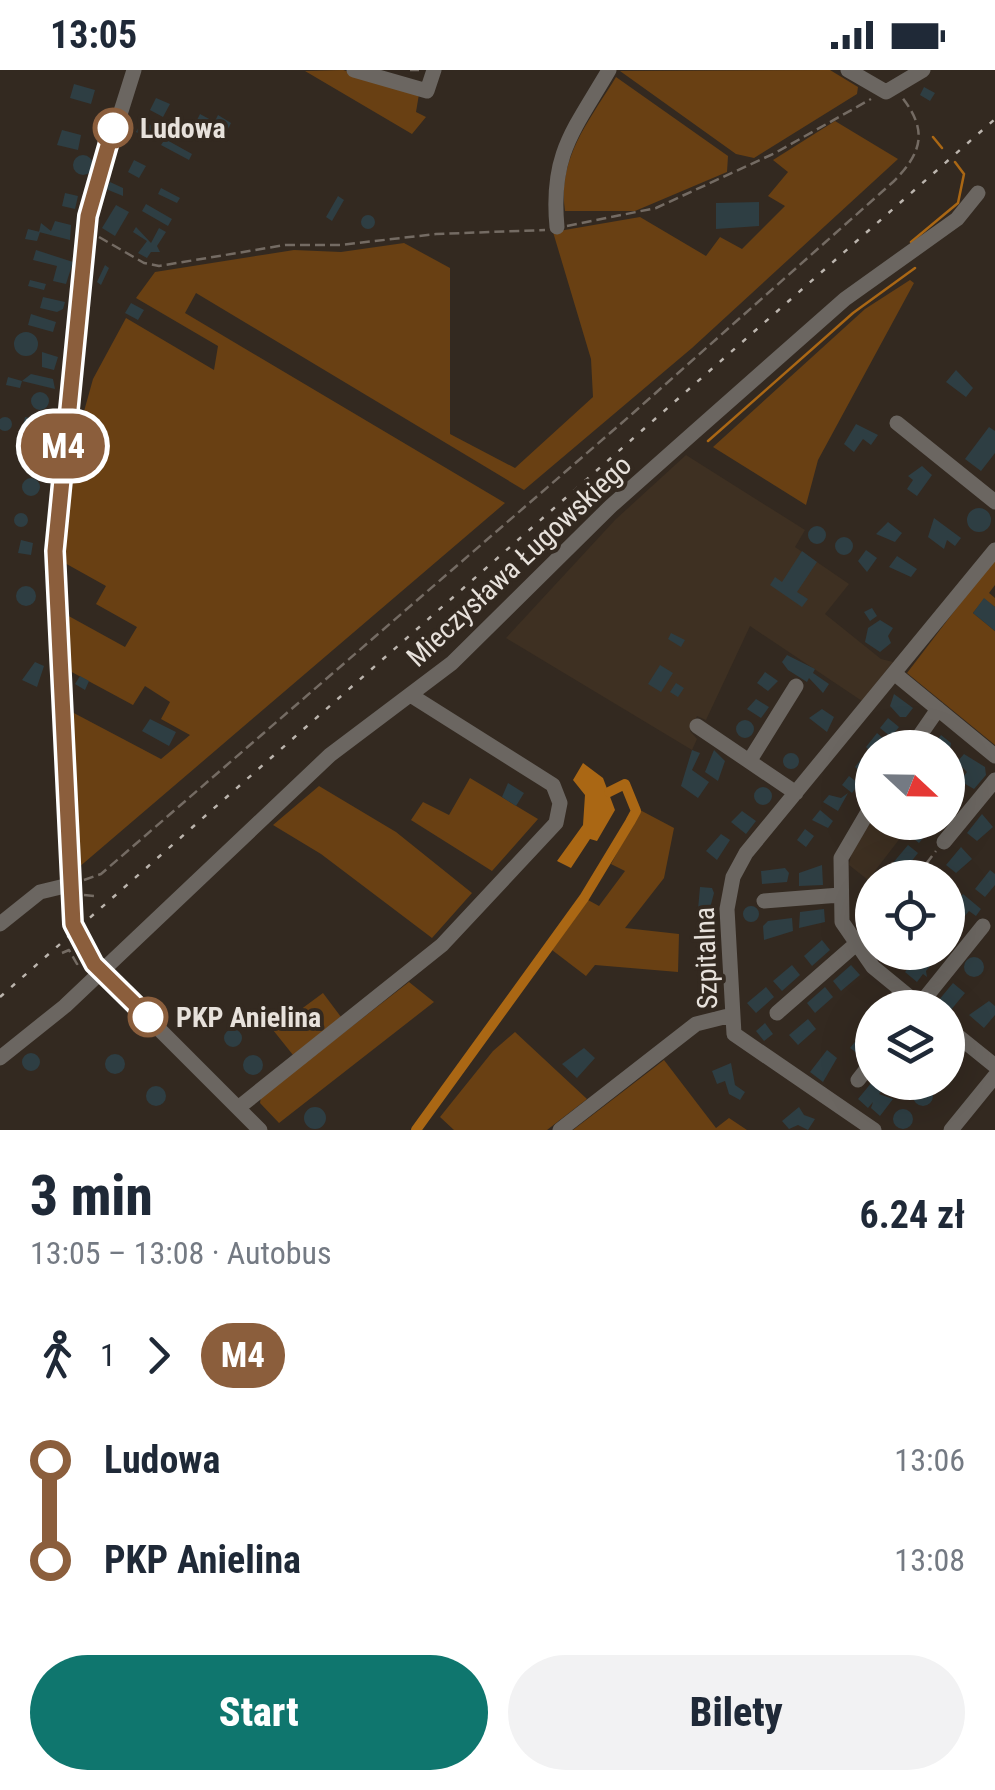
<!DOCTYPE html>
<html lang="pl">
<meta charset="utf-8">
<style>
body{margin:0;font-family:"Roboto Condensed",sans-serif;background:#f2f2f3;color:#1f2937;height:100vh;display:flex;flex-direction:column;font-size:38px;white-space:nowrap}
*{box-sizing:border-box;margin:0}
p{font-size:32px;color:#747a83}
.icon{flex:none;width:55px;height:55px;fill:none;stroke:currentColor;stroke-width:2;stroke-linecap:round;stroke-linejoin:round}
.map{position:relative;height:1060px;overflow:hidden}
.panel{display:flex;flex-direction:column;background:#fff;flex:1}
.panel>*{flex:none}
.badge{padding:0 20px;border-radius:32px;font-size:35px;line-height:65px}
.needle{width:65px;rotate:112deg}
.controls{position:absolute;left:855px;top:660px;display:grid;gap:20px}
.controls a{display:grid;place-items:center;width:110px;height:110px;border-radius:50%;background:#fff;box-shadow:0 10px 40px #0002;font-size:50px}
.map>.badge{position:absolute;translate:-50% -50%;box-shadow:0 0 0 5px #fff}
.legs{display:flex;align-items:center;gap:15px;height:110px;padding:0 30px;font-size:32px}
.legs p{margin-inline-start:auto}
.headline{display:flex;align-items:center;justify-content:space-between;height:170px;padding:0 30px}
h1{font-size:55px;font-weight:800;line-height:75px}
.button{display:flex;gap:20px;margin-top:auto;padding:20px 30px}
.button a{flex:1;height:115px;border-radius:60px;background:#0f766e;color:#fff;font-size:40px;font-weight:800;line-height:115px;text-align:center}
.button a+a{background:#f2f2f3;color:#1f2937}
ul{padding:0 30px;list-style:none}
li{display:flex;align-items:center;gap:35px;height:100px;font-size:38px}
li i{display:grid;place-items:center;width:15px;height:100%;margin:0 12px;background:currentColor}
li i::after{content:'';width:25px;height:25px;margin:-12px;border:8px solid;border-radius:50%;background:#fff}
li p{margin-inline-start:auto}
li:first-child i{background:linear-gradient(#0000 50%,currentColor 0)}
li:last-child i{background:linear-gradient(currentColor 50%,#0000 0)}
.status{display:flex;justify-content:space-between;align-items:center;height:70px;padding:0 50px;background:#fff;direction:ltr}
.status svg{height:28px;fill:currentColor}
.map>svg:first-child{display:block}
.built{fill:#3e3022}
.green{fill:#694013}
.water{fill:#aa6714}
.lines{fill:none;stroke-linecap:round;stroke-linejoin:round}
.stream{stroke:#aa6714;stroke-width:2.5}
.canal{stroke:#aa6714;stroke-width:10}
.building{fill:#2e3e43}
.path{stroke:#746b63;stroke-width:2.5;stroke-dasharray:10 5;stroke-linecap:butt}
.minor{stroke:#6b6661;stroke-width:15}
.rail{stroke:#bcb5ae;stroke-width:2.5;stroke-dasharray:5 10;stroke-linecap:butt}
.line-1-casing{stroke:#fff;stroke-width:22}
.line-1{stroke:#8b5e3c;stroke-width:15}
.stop-1-dot{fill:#fff;stroke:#8b5e3c;stroke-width:5}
.labels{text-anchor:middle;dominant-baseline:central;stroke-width:8;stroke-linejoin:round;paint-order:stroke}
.stop-label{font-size:28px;font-weight:bold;fill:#e7e1db;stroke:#332920;text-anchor:start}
.street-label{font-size:28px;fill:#e7e1db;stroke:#332920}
</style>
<div class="status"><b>13:05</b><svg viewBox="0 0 49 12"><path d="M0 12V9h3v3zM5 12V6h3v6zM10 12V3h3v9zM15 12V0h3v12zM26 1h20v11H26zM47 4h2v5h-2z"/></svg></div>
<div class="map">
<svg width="995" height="1060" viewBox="0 0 995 1060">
<rect width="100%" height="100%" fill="#332920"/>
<path class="built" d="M686,385L805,460L795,477L849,514L825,544L881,589L893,592L862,631L750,556L706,650L697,646L694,652L690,661L697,669L692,680L506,568L615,450Z
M872,751L901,767L868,810L849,795L852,781Z"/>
<path class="green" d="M343,0L419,24L416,42L426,47L412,64L305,1Z
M830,0L858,17L857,24L754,88L736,84L620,1Z
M616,7L728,86L727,102L635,141H565C557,88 590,50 616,7Z
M835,51L898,89L692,278L524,420L196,223L185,243L505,433L78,798L70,641L161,689L190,665L161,649L170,632L145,616L133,635L68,600L65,544L125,577L137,557L96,534L106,516L63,492L68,399L93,309L126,248L214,300L218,276L136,228L155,202L294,180L341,182L404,173L450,198V364L515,398L593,327L591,289L553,162L640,147L706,186L720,167L742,179L785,136L768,126L788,102L773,90Z
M910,210L914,213L818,390L806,435L713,377L865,239Z
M995,488V515L989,523L995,528V537L984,529L973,543L995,561V675L907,603Z
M470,708L538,749L492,801L411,750L423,732L449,745Z
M319,716L396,762L472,823L432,868L321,784L273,755Z
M640,740L674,758L664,808L625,858L679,864L678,902L595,895L586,906L552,880L588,830L599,836L625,801L611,794Z
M409,912L434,932L279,1053L260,1033L261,1027Z
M323,923L341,947L293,985L273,960Z
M515,962L587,1029L547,1060H454L440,1047L493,981Z
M664,990L716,1058L729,1048L747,1060H573Z"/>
<path class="water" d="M583,693L603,708L615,740L597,771L590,769L571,798L557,791L583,755L585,725L573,710Z"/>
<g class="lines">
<path class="stream" d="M933,67L942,78
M911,172L958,133L964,104L955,92
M708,371L853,243L915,198"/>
<path class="canal" d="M416,1060L584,828L630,752L636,741L625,714L609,722"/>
</g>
<path class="building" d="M74,14L95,20L91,34L70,28Z
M924,17L935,23L930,31L920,25Z
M156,28L170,34L163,47L150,40Z
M200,44L211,50L206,60L195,54Z
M218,45L231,53L227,61L214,53Z
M142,51L153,56L152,70L136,62Z
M62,60L81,65L78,80L57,75Z
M165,69L192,84L189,90L161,75Z
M73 95a10 10 0 1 1 20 0a10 10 0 1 1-20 0Z
M134,90L146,96L139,108L128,102Z
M110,112L123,118V126L106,119Z
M161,118L180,128L177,133L158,124Z
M65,123L78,126L75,139L62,136Z
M338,126L344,130L332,151L326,147Z
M759,132V156L716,159V133Z
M146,134L172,149L168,156L142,141Z
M116,135L129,142L115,166L102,158Z
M361 152a7 7 0 1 1 14 0a7 7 0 1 1-14 0Z
M55,151L71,155L70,170L39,162L41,153L51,161Z
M136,157L151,173L159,158L166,162L157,176L160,182H151L147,188L138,183L147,171L133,162Z
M28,159L40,162L37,171L25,169Z
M36,180L73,192L66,214L53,211L57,196L33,190Z
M105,195L109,198L101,215L97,212Z
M30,210L46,214L44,220L28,216Z
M43,227L65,232L63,239L57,242L40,238Z
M131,233L144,240L138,250L125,243Z
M31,244L56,252L53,262L28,255Z
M14 274a12 12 0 1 1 24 0a12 12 0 1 1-24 0Z
M42,282L58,287L54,300L42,297Z
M956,300L973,318L966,327L946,312Z
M31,304L53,309L55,319L22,311Z
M8,307L22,311L20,318L6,315Z
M31 331a9 9 0 1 1 18 0a9 9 0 1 1-18 0Z
M25,347L36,349L35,356L39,357L31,375L19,373Z
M-2 354a7 7 0 1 1 14 0a7 7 0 1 1-14 0Z
M856,354L878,365L871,375L863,369L854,382L844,374Z
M989,357L995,361V383L981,401L965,389Z
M922,396L932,405L917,426L907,419L913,410L908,406Z
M22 417a9 9 0 1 1 18 0a9 9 0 1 1-18 0Z
M967 450a12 12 0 1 1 24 0a12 12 0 1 1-24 0Z
M14 450a7 7 0 1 1 14 0a7 7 0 1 1-14 0Z
M934,448L961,468L955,476L947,470L944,479L928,467Z
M888,452L902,463L895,472L876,464Z
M808 465a9 9 0 1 1 18 0a9 9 0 1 1-18 0Z
M835 476a9 9 0 1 1 18 0a9 9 0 1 1-18 0Z
M21,470L33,473L31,485L18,483Z
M866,480L877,488L867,502L858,491Z
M802,481L817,492L797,522L808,529L802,537L770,515L775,507L782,512Z
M897,486L917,499L911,507L889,497Z
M16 526a10 10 0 1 1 20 0a10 10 0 1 1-20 0Z
M984,528L995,537V561L973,543Z
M872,538L877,546L870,551L864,542Z
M880,550L893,558L888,566L891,573L880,582L865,572L868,558Z
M671,563L685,570L681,577L668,569Z
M787,585L815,599L813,603L829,614L823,623L809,608L807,612L788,600L782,592Z
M35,592L44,596L37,617L22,610Z
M660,595L673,603L661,622L648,614Z
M765,602L778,611L768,621L757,613Z
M80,606L89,611L85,620L75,614Z
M676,613L684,618L678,627L670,622Z
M894,624L913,638L906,647H900L890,636Z
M756,629L769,637L761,648L747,639Z
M822,639L834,647L827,662L809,648Z
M888,648L899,657L891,667L880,658Z
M150,649L176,662L169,676L142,661Z
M736 659a9 9 0 1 1 18 0a9 9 0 1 1-18 0Z
M877,663L889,673L872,678V683L866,677Z
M941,665L951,673L950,681L932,678Z
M692,680L700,683L692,700L709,712L698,728L681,716Z
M714,680L725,691L718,711L705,702Z
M783 691a8 8 0 1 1 16 0a8 8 0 1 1-16 0Z
M964,684L985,697L986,705L974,719L960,711L967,702L957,692Z
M862,688L872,696L865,705L855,697Z
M849,706L859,714L852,723L842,715Z
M508,713L524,723L516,736L502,727Z
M754 726a9 9 0 1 1 18 0a9 9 0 1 1-18 0Z
M948,719L959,728L948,742Z
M848,723L838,741L823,732L829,725L841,728Z
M820,740L833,751L828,758L812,750Z
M742,741L756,751L746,764L731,752Z
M982,744L993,757L977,771L967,763Z
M919,752L934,755L919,773L909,765Z
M805,759L814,766L806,777L797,770Z
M721,764L730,770L717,790L706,781Z
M908,775L918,783L903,802L892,794Z
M961,777L972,789L956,803L946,795Z
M822,795L823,815L799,816V803Z
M785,798L789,803L787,812L762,814L761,801Z
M990,800L995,804V815L985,827L975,819Z
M700,817L712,818L714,823L709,842L698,840Z
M963,824L981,839L976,846L969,841L963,848L951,838Z
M863,836L872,844L865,852L856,844Z
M743 844a8 8 0 1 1 16 0a8 8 0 1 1-16 0Z
M824,839L825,852L799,858L800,842Z
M792,848L793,861L764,870L763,856L768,851Z
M822,870L830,880L812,896L804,886Z
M921,882L935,890L926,901L927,907L923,904L917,912L905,902Z
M964 897a10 10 0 1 1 20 0a10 10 0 1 1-20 0Z
M792,895L800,905L782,921L773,911Z
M851,895L860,905L841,921L833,911Z
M953,913L965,923L950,941L938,931Z
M766,917L774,927L756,943L747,933Z
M825,917L833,927L815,943L807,933Z
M989,931L995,936V945L984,958L969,945Z
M808,949L816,959L798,975L789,965Z
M765,953L773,964L764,971L756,961Z
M867,957L872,972L861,986L850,978Z
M224 968a9 9 0 1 1 18 0a9 9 0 1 1-18 0Z
M584,978L595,988L577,1008L562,994Z
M827,980L837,988L823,1012L810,1002Z
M22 992a9 9 0 1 1 18 0a9 9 0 1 1-18 0Z
M105 994a10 10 0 1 1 20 0a10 10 0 1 1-20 0Z
M243 995a10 10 0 1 1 20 0a10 10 0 1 1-20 0Z
M731,993L735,1015L745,1022L740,1030L729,1024L725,1011L717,1014L712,1001Z
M872,1012H882L886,1016L879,1024L893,1029L880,1046L871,1038L873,1032L868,1038L858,1029Z
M913 1026a10 10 0 1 1 20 0a10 10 0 1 1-20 0Z
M146 1026a10 10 0 1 1 20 0a10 10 0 1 1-20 0Z
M799,1037L804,1045L815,1049L808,1060L798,1055L789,1059L782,1051Z
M304 1048a11 11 0 1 1 22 0a11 11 0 1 1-22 0Z
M893 1049a10 10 0 1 1 20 0a10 10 0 1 1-20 0Z"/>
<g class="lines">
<path class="path" d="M410,0H419
M567,156L656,138L775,83L871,29
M99,167L144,193L159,196L285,175H340L436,164L545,160
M926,794L936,781
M84,810L101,804L632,344L893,112C923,82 928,60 901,26
M84,825L94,826
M62,883L69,880L77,894L80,892"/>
<path class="minor" d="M134,0L88,146L59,422L56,513L71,838L79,870L94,894L260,1060
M354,0L427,21L434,0
M848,0L886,22L923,0
M557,157C550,84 574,60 609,0
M897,353L995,432
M894,603L995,686
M697,656L796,723
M911,678L938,639
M750,690L796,616
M872,735L841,788L842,852L873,897L923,938
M944,772L995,710
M916,808L918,804
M764,831L840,825
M0,854L40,822L69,815
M917,938L983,856
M777,943L872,860
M948,958L995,996
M0,988L65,936L330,685L452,593L611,436L691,365L845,229L957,149L978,123
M858,1010L872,992
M238,1038L442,875L556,753L560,733L553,715L412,626
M560,1060L696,954L732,945
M874,1060L734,964L727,839L733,807L746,783L995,480
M951,1060L995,1006"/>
<path class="rail" d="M0,927L995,49"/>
</g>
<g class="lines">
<g class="line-1-casing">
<path id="line-1" d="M113,58L88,146L55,481L73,854L94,894L148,947"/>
</g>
<use href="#line-1" class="line-1"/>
</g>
<g class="stop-1-dot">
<circle cx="113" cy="58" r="18"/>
<circle cx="148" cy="947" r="18"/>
</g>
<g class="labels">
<g class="stop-label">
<text x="140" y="58">Ludowa</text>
<text x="176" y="947">PKP Anielina</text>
</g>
<g class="street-label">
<text transform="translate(519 491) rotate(-43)">Mieczysława Ługowskiego</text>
<text transform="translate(706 888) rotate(-92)">Szpitalna</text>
</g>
</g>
</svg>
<div class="controls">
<a><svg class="needle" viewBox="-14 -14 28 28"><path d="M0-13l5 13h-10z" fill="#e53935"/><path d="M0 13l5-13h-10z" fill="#747a83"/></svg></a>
<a><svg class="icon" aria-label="locate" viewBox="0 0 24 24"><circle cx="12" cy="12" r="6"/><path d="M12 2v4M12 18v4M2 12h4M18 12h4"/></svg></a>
<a><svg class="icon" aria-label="layers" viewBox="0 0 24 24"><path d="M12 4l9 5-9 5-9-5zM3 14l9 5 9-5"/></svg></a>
</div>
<b class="badge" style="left:63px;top:376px;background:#8b5e3c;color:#fff">M4</b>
</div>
<section class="panel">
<div class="headline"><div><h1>3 min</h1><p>13:05 – 13:08 · Autobus</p></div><b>6.24 zł</b></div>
<div class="legs"><svg class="icon" aria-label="walk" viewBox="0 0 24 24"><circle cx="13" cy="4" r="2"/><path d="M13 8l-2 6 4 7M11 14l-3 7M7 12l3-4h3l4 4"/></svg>1<svg class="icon" aria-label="forward" viewBox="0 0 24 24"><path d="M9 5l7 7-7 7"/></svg><b class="badge" style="background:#8b5e3c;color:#fff">M4</b></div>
<ul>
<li><i style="color:#8b5e3c"></i><b>Ludowa</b><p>13:06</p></li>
<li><i style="color:#8b5e3c"></i><b>PKP Anielina</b><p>13:08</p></li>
</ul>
<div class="button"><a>Start</a><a>Bilety</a></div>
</section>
